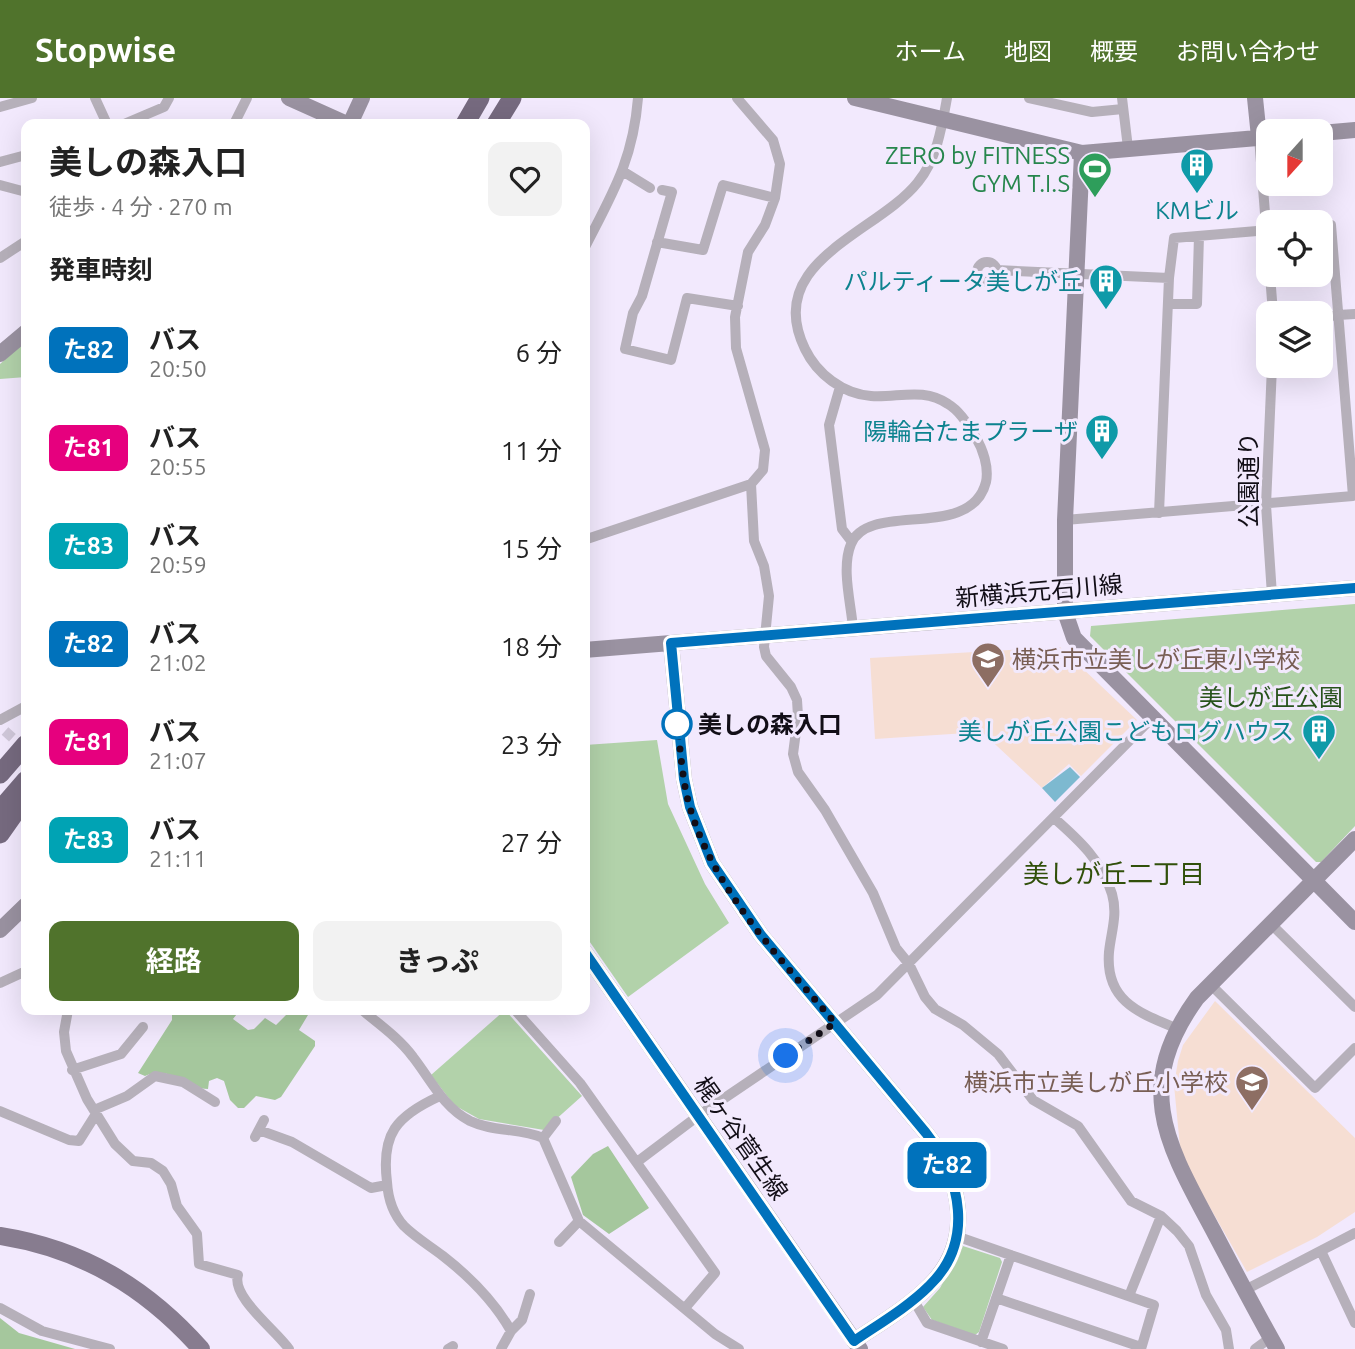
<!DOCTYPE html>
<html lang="ja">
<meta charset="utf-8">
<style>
body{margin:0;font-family:Ubuntu,"Noto Sans JP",sans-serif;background:#f2f2f2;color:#222;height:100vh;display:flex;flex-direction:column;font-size:26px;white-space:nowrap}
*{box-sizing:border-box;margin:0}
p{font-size:23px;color:#767676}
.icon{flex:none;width:38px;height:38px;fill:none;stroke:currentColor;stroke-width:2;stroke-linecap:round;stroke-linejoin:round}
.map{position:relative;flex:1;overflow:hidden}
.drawer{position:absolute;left:21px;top:21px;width:569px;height:896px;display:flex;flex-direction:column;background:#fff;border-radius:14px;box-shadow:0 7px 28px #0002}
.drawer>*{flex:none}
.badge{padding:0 14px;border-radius:10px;font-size:24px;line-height:46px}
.needle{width:46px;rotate:201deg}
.controls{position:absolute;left:1256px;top:21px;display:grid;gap:14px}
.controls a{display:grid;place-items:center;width:77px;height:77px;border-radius:14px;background:#fff;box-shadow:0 7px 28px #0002;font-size:35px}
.you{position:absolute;width:35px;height:35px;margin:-18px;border:5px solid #fff;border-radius:50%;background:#1a73e8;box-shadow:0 0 0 10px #1a73e833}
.map>.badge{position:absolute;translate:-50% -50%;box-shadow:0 0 0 4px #fff}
h2{padding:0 28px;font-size:26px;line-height:63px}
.round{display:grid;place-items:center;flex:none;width:74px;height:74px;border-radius:14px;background:#f2f2f2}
.headline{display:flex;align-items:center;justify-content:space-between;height:119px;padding:0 28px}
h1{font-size:33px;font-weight:700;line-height:52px}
.button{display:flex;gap:14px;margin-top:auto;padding:14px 28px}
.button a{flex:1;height:80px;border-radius:14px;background:#50732c;color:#fff;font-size:28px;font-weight:700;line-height:80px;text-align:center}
.button a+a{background:#f2f2f2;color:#222}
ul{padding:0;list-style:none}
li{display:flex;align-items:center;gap:21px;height:98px;padding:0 28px}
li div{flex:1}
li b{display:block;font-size:26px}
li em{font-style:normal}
li .badge{min-width:77px;font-weight:700;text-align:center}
header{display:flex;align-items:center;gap:42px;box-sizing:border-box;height:98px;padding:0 35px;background:#50732c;color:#fff}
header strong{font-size:33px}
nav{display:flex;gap:38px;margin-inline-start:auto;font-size:24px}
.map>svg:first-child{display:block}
.education{fill:#f6ded3}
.green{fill:#b2d2aa}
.forest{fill:#a5c79d}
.water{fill:#7db9d0}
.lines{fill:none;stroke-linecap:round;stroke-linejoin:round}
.street-tunnel{stroke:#d0c8da;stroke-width:10;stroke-dasharray:10 5;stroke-linecap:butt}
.street{stroke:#b6b0ba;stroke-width:10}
.secondary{stroke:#9a92a1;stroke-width:16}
.primary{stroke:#877c8f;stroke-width:18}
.highway{stroke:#766a7f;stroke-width:19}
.line-casing{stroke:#fff;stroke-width:16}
.line{stroke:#0072bc;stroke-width:10}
.walk{stroke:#120e17;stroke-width:7;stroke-dasharray:0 12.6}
.stop-dot{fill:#fff;stroke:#0072bc;stroke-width:3.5}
.labels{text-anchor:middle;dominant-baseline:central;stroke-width:6;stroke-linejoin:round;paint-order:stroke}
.leisure-label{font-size:24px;fill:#27864d;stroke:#f2e9fd;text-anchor:end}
.culture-label{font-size:24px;fill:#0d838f;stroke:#f2e9fd;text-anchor:end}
.street-label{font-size:24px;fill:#120e17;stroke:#f2e9fd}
.education-label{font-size:24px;fill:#785e54;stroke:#f2e9fd;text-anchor:start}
.park-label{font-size:24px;fill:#27531b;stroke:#f2e9fd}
.stop-label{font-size:24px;font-weight:bold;fill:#120e17;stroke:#f2e9fd;text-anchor:start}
.neighbourhood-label{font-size:26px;fill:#31500a;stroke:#f2e9fd}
</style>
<header>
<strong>Stopwise</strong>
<nav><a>ホーム</a><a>地図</a><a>概要</a><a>お問い合わせ</a></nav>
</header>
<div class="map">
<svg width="1355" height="1251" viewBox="0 0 1355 1251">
<rect width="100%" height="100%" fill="#f2e9fd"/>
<path class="education" d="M1060,549L1137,622L1081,678L1069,666L1042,690L982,634L875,641L870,560Z
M1215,903L1355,1040V1114L1317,1139L1247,1174L1181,1059L1174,987L1178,963L1183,947Z"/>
<path class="green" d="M26,243V279L0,281V266Z
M1355,506V728L1321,764H1316L1090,538L1091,528Z
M657,642L668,706L705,786L729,825L628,899L585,837V647Z
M505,912L582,998L544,1032L479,1021L454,1007L431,977Z
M963,1148L1000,1160L1002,1164L979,1234L975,1237L932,1222L923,1209L940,1190Z"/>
<path class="forest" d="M172,912H240L233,921L248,932L254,931L265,920L276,927L291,912H311L299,932L315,943V948L281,999L275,1002L256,998L244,1010H238L230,1002L224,983L217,980L209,983L208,991C185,990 170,966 145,978L138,975L172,922Z
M608,1048L649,1110L609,1136L583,1117L571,1079L593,1056Z
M0,1220L19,1235L75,1251H0Z"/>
<path class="water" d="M1070,669L1080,679L1055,704L1042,690Z"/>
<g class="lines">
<path class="street-tunnel" d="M5,633L26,652"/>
<path class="street" d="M95,0L107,26
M737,0L773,42L780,66L775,100L765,127L748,154L735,219L736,250L765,352L763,372L751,386L754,443L764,468L769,498L764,549L766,558L791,589L797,602L798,618L793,656L798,674L825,712L873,795L896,850L909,866L925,899L935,911L963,927L998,956L1033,1002L1078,1028L1131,1103L1161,1118L1177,1133L1189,1148L1206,1197L1226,1232L1229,1251
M1029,0L1092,14L1123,11
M1122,0L1128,50
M0,9L32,0
M124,26L164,9L169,0
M234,26L247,0
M1259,39L1269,166
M0,64L26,57
M624,74L650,90
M0,87L26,94
M662,92L672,94L642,198L633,215L625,251L671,262L687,200L738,208
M657,144L703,152L723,87L775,100
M584,151C612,96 633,63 638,0
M0,160L26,143
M977 174a10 10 0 1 1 20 0a10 10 0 1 1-20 0Z
M996,172L1169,180L1159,415
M1270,177L1273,215
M1169,180L1174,140L1269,132
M1169,206H1197L1199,138
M1321,218L1355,216
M1272,268L1266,407L1272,497
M840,289L829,327L842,431L852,444
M1065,422L1353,398L1331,127H1321
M584,442L751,386
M853,530C851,505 841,470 851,446C869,402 971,444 986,384C989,369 983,351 975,338C968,327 960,313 948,306C923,289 898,300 871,298C843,296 817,276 805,251C762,163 878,135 918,84C937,61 942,28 947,0
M0,622L26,608
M1054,720C1079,742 1102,763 1112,796C1118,817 1111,834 1109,854C1105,903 1139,915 1176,930
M1271,826L1355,909
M0,885L26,873
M1210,886L1315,990L1355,950
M68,912L64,934L66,953L87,1001L115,1046L133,1063L151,1065L163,1073L171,1086L177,1108L197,1136L199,1166L238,1177C231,1199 277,1233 289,1251
M362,912C379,926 400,941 413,959C431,982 443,1009 470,1023C493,1034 520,1030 543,1040L579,1123L715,1236L739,1251
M515,912L580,985L715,1175L685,1210
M72,972L121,956L143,929
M440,998C396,1018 381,1036 387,1084C388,1100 393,1116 404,1128C415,1139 430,1148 443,1158C470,1179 494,1203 511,1233
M94,1012L127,998L155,978L183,984L215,1004
M0,1013L69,1042L79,1043L96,1016
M259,1032L292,1044L371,1090L387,1087
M255,1039L264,1022
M543,1040L556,1023
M637,1064L698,1018L877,897L1153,619
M956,1138L1154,1207L1141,1251
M559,1144L579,1123
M1321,1153L1355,1225
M1245,1192L1355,1135
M1129,1198L1161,1118
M996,1200L1141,1249
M913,1201L927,1225L1003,1251
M0,1210L42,1233L110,1251
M981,1244L1011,1157
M448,1251L453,1248
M501,1251L511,1233L522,1222L530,1196
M1255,1251L1270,1240"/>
<path class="secondary" d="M289,0L347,26
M855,0L1082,55L1269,39
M1255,0L1259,39
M350,26L362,0
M1321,35L1355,32
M1082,55L1065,422V514L1074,540L1355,824
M0,256L26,234
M671,545L684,681L690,709L712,765L761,837L926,1035C961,1080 975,1143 929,1188C908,1209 879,1226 854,1243
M584,552L1355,490
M0,832L26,807
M584,853L860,1251
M1277,1251C1255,1212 1234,1172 1213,1132C1167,1046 1132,990 1197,900L1355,741"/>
<path class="primary" d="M0,1138C82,1151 146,1189 201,1251"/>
<path class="highway" d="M465,26L480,0
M496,26L512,0
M0,676L26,646
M0,712L26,682
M0,736L26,699"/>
</g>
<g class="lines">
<g class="line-casing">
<path id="line" d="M584,853L854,1243C879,1226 908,1209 929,1188C975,1144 961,1080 926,1035L761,837L712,765L690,709L684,681L671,545L1355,490"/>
</g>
<use href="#line" class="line"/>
<path class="walk" d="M677,626C681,654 682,683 690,710C715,794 780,860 835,925L786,958"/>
</g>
<defs>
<g id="building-pin" transform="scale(1.75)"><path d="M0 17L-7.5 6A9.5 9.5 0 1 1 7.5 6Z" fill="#0f9aa8" stroke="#f2e9fd"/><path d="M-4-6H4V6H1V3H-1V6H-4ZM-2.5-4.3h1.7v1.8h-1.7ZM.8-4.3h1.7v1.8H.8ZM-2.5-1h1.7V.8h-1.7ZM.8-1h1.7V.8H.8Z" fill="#fff"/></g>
<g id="stadium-pin" transform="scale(1.75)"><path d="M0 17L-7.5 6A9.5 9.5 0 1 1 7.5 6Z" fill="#2e9e5b" stroke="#f2e9fd"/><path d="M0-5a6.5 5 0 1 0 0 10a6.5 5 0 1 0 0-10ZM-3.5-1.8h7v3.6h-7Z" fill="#fff"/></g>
<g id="school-pin" transform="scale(1.75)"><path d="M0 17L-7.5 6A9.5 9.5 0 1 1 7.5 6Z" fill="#8d6e63" stroke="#f2e9fd"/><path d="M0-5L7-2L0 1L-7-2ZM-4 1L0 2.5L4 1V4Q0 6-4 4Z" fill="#fff"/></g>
</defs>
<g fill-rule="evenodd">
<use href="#building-pin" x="1197" y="67"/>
<use href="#stadium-pin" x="1095" y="71"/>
<use href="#building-pin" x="1106" y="183"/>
<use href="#building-pin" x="1102" y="333"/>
<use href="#school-pin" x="988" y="561"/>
<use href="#building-pin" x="1319" y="633"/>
<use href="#school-pin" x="1252" y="984"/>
</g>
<circle class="stop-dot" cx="677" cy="626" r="14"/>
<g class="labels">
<g class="leisure-label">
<text x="1070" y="57">ZERO by FITNESS<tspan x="1070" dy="28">GYM T.I.S</tspan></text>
</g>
<g class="culture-label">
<text x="1197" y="112" text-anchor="middle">KMビル</text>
<text x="1082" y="183">パルティータ美しが丘</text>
<text x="1078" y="333">陽輪台たまプラーザ</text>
<text x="1294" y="633">美しが丘公園こどもログハウス</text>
</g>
<g class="street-label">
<text transform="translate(1248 382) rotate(-90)">公園通り</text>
<text transform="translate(1039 493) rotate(-5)">新横浜元石川線</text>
<text transform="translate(741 1040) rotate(55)">梶ヶ谷菅生線</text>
</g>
<g class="education-label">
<text x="1012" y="561">横浜市立美しが丘東小学校</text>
<text x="1228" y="984" text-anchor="end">横浜市立美しが丘小学校</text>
</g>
<g class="park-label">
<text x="1271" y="599">美しが丘公園</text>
</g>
<g class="stop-label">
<text x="698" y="626">美しの森入口</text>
</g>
<g class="neighbourhood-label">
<text x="1114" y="775">美しが丘二丁目</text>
</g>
</g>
</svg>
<div class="controls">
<a><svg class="needle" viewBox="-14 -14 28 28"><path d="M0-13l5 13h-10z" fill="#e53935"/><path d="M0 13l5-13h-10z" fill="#767676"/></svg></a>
<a><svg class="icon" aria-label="locate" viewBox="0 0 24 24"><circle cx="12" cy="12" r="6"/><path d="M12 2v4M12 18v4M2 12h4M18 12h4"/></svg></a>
<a><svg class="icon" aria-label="layers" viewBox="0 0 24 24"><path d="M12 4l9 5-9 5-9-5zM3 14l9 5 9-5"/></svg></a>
</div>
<div class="you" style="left:786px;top:958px"></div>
<b class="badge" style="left:947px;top:1067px;background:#0072bc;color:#fff">た82</b>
<section class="drawer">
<div class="headline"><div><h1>美しの森入口</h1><p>徒歩 · 4 分 · 270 m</p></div><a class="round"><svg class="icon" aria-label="heart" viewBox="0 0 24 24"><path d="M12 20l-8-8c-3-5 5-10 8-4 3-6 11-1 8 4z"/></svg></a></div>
<h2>発車時刻</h2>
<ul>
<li><span class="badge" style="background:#0072bc;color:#fff">た82</span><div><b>バス</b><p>20:50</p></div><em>6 分</em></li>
<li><span class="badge" style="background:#e6007e;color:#fff">た81</span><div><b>バス</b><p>20:55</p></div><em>11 分</em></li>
<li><span class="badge" style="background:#00a3b4;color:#fff">た83</span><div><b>バス</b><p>20:59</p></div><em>15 分</em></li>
<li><span class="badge" style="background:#0072bc;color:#fff">た82</span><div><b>バス</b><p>21:02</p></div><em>18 分</em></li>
<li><span class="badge" style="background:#e6007e;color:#fff">た81</span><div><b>バス</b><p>21:07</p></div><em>23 分</em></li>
<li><span class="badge" style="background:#00a3b4;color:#fff">た83</span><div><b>バス</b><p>21:11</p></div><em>27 分</em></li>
</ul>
<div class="button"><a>経路</a><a>きっぷ</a></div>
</section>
</div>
